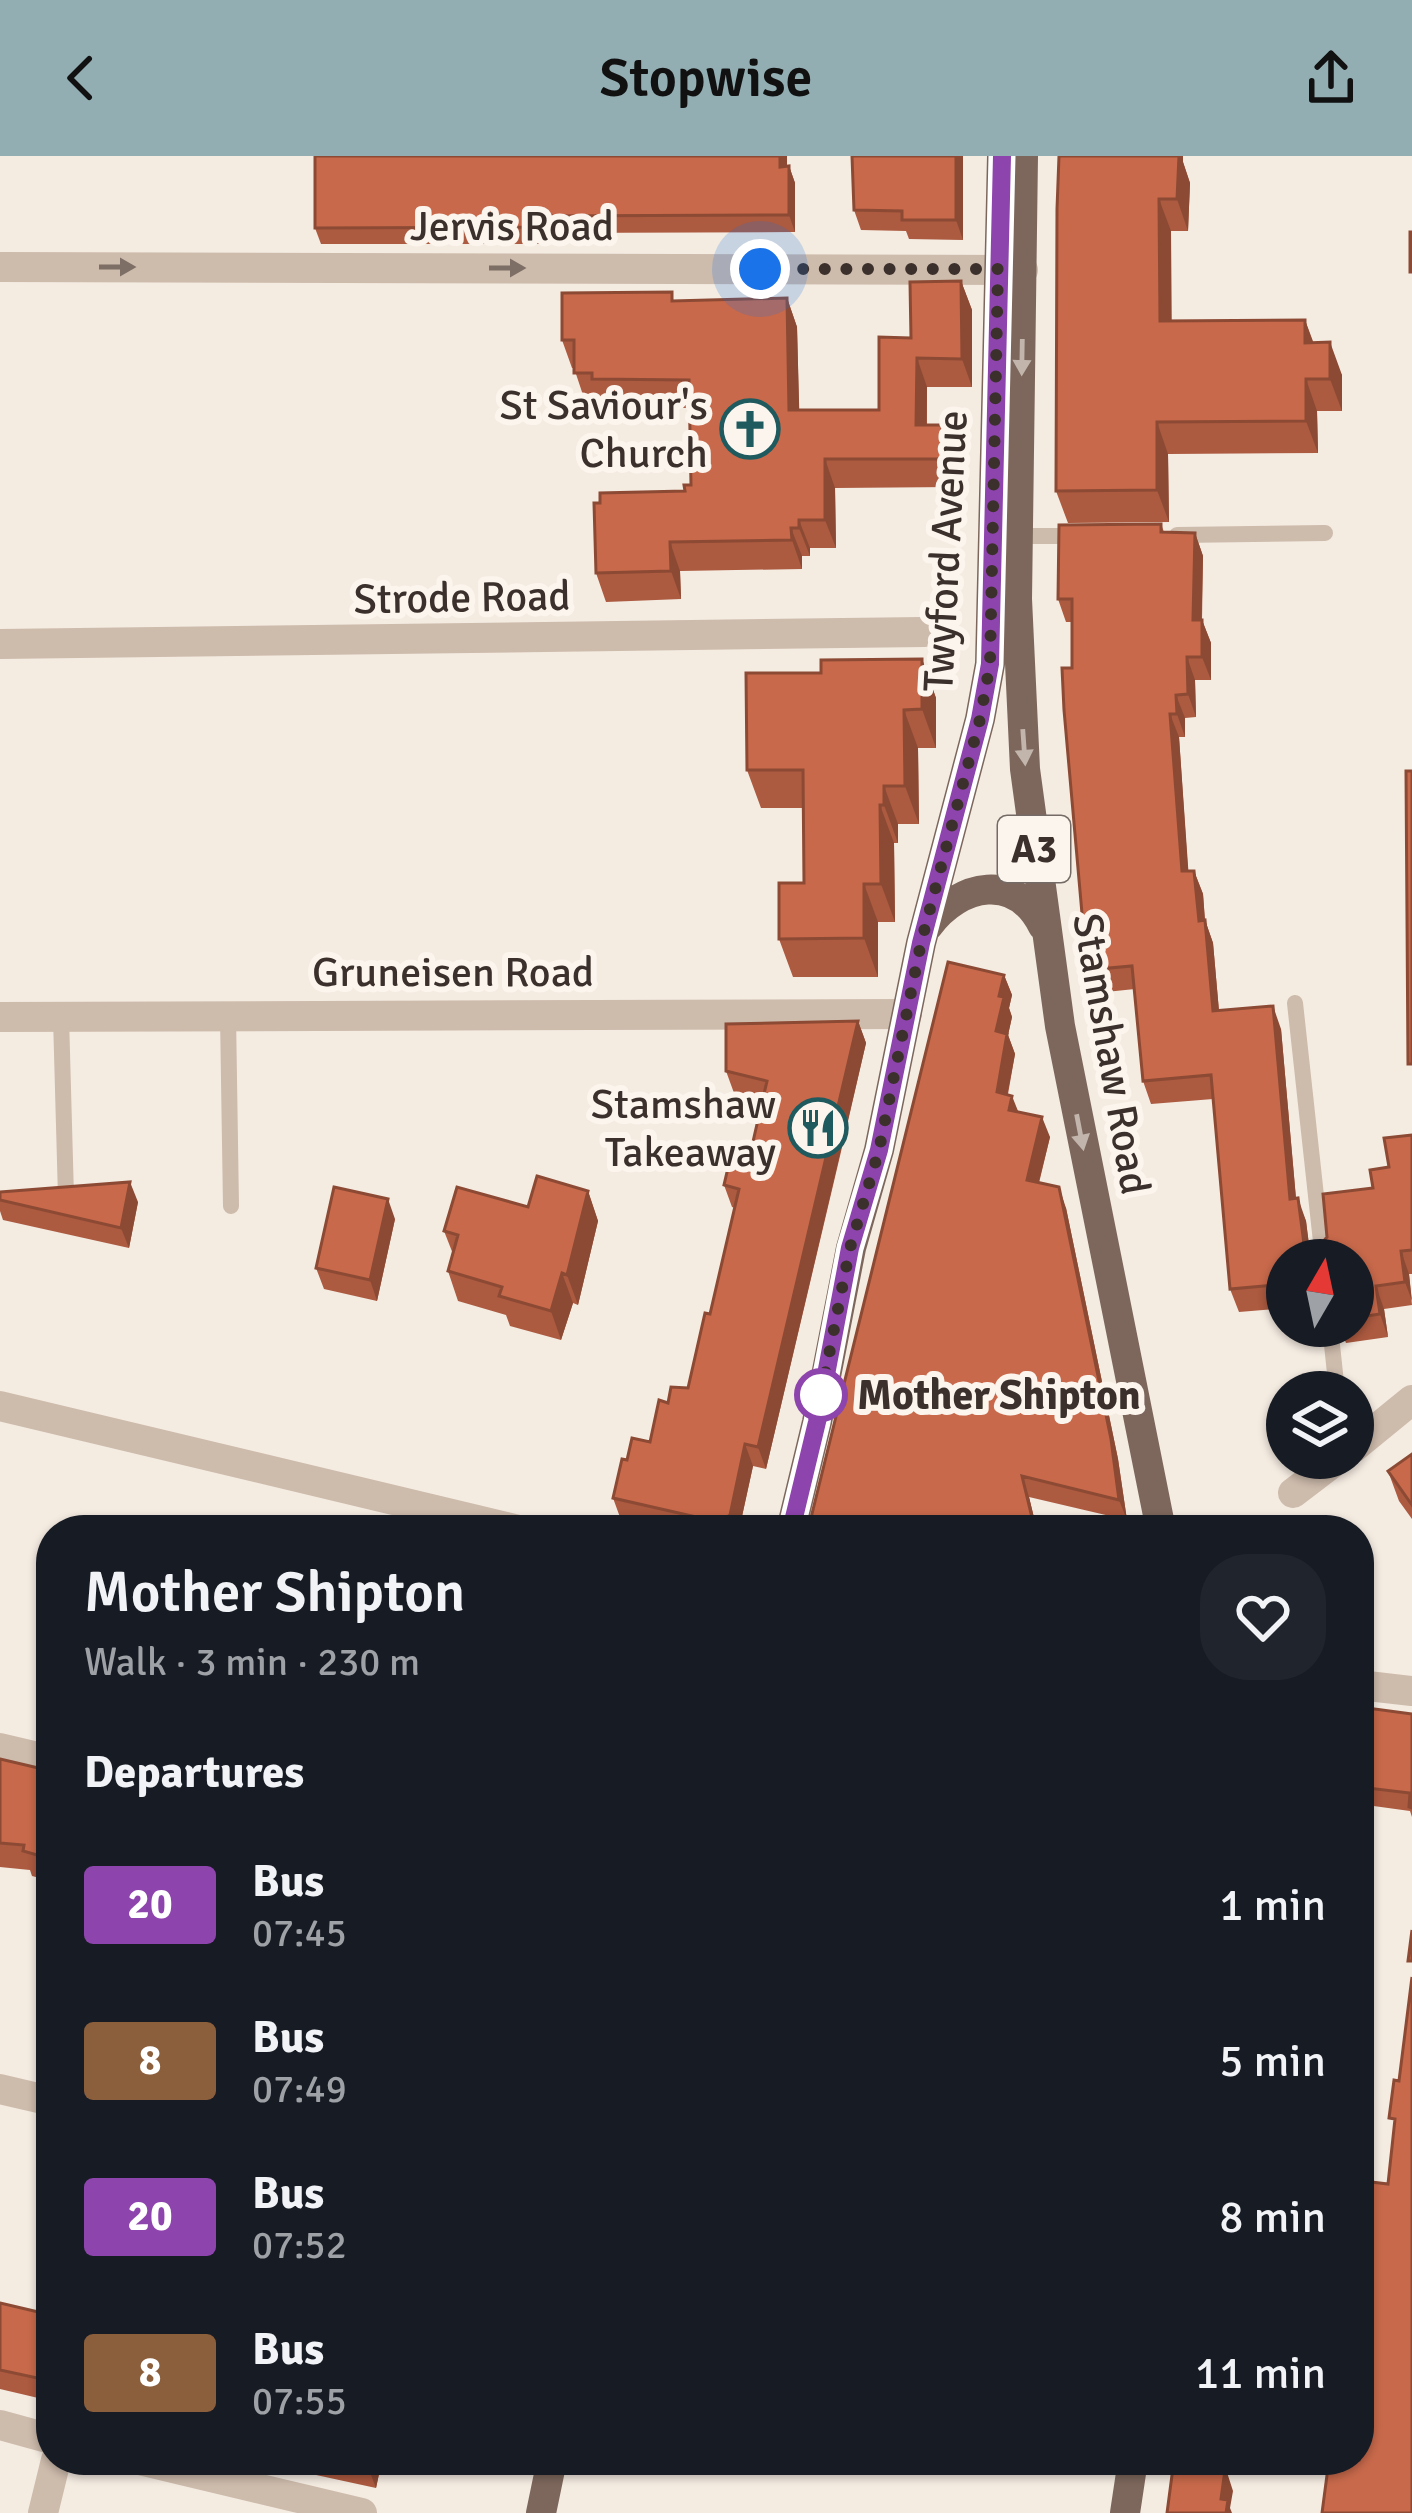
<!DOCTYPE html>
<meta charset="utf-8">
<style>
body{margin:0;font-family:Signika,sans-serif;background:#20242c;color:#f1f3f6;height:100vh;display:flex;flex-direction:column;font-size:45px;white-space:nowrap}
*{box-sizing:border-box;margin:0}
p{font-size:39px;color:#9ea1a6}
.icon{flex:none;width:66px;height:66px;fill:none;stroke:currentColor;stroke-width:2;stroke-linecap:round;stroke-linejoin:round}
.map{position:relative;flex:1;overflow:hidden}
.details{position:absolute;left:36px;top:1359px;width:1338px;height:960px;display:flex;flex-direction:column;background:#171b24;border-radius:48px;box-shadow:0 3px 9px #0004}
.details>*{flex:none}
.badge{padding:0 24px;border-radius:9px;font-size:42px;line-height:78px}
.needle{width:78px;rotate:9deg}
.fabs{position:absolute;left:1266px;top:1083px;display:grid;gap:24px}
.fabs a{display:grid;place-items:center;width:108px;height:108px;border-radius:50%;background:#171b24;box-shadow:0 3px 9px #0004;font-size:60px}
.you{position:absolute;width:60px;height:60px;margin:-30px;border:9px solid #fff;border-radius:50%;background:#1a73e8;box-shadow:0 0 0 18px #1a73e833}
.map>.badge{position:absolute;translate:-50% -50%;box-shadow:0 0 0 6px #fff}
h2{padding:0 48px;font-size:45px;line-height:108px}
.round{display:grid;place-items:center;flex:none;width:126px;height:126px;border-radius:48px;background:#20242c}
.head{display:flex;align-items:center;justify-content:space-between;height:204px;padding:0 48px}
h1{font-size:57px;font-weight:600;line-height:90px}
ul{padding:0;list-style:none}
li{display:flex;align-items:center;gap:36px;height:156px;padding:0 48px}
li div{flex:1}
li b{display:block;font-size:45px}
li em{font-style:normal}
li .badge{min-width:132px;font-weight:700;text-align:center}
header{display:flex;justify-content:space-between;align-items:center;height:156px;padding:0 48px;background:#92aeb2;color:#111;font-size:54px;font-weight:600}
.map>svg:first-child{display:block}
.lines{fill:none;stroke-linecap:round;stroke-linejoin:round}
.lane{stroke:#cdbbac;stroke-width:16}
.street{stroke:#cdbbac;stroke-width:30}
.primary{stroke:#7d675c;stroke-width:30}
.wall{fill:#ac5a40}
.shaded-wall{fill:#8c4a34}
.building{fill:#c8694b;stroke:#8c4a34;stroke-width:3}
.oneway{fill:#7d6f65}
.oneway2{fill:#c2b5ac}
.line-casing{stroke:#fff;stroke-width:27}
.line{stroke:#8e44ad;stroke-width:18}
.walk{stroke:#3b302b;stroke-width:12;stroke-dasharray:0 21.6}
.stop-dot{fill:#fff;stroke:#8e44ad;stroke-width:6}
.labels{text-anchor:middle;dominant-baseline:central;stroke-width:12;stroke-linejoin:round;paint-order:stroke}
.shield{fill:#fbf5ee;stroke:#756b66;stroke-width:3}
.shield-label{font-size:39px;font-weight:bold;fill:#3b302b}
.street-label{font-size:42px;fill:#3b302b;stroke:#fbf5ee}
.poi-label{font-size:42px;fill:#3b302b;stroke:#fbf5ee;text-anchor:end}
.stop-label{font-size:42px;font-weight:bold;fill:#3b302b;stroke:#fbf5ee;text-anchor:start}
</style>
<header><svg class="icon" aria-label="back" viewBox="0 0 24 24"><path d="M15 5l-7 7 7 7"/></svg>Stopwise<svg class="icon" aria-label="share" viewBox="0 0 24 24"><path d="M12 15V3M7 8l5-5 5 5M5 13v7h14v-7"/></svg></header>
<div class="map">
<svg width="1412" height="2357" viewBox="0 0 1412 2357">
<rect width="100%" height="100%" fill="#f4ebe1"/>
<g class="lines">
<path class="lane" d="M1177,379L1325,377
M1020,380H1079
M1295,847L1323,1104
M228,859L231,1050
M61,861L66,1041
M1330,1170L1337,1236"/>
<path class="street" d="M0,111L1023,114
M0,488L924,476
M0,861L907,858
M0,1250L519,1374
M1353,1292L1412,1244
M1293,1337L1339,1302
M1359,1529L1412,1535
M0,1592L51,1604
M0,1933L51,1945
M0,2269L51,2283
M139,2304L362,2357
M43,2357L56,2304"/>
<path class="primary" d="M1023,0L1017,443L1025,613L1060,870L1161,1374
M928,770C960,727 1016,716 1043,770
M791,1374L817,1266L851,1092L879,994L921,787L980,563L990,508L1002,0
M541,2357L552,2304
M1125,2357L1133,2304"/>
</g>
<path class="wall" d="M315,0H787V10H789L795,27V76L547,77V88H321L315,72Z
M852,0H963V84L909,83L906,75L861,74L854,54Z
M1059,0H1183V6L1190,27L1188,75H1171V165L1305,164L1313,187L1342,219V255H1317L1318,297L1168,298L1169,366L1068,367L1056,335Z
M961,125L972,154V231H927V269L952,298V331L835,332L836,392H810V400H802V413L680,415L681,443L606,446L596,417L600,347L685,335L691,329L690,252L602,251L600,246L585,245L574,212H572L562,184L675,145L787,142L797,171L799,254H879L911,182Z
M1161,368L1164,376L1195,377L1203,400L1202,464L1211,487V524H1195L1196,561L1185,562V581H1179L1188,715H1194L1203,738L1205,764L1213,787L1219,855L1281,873L1296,1042L1306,1065L1309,1090L1317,1093L1373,1032L1412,979V1118H1409L1412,1149L1384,1153L1388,1181L1346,1187L1339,1170H1353V1104H1287V1152L1239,1156L1230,1133L1213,943L1151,948L1143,925L1135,833L1096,837L1087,814L1072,512V466H1066L1058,443Z
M922,503L936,542V592H918L919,668H898V687H894L895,766H878V821H793L779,783L804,727L803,652H761L747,614L821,517Z
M1004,819L1012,839L1009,852L1012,861L1008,879L1015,898L1008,938L1018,956L1050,981L1039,1027L1066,1052L1118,1303L1127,1364L1029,1341L1037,1374H808Z
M858,865L866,887L840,1000L766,1313L753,1310L739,1374H665L621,1364L613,1342L627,1304L650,1286L668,1247L688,1232L710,1158L735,1052L732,1051L724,1029L752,990L763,944L734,937L726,915Z
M588,1035L598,1065L578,1149L573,1147L561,1184L510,1170L506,1159L458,1145L448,1115L453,1098L444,1075Z
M0,1036L138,1046L129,1092L3,1064L0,1055Z
M395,1063L377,1145L324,1133L316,1112Z
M1412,1298V1363L1399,1345L1388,1315Z
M1359,1542L1368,1543L1371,1552L1412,1558V1661L1410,1655L1359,1648Z
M0,1603L51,1615V1725L32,1720L30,1714L0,1711Z
M0,2147L51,2159V2245L0,2233Z
M268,2304H382L376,2332L270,2309Z"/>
<path class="shaded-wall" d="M780,0H787V27L780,11Z
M956,0H963V84L956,64Z
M1172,0H1183V6L1190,27L1188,75L1177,43Z
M789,10L795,27V76L789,59Z
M1159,43L1171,75L1172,197L1160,165Z
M540,60L547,77V88L540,71Z
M961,125L972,154V231L962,203Z
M787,142L797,171L800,282L789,254Z
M1305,164L1317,196L1305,187Z
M1330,186L1342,219V255L1330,223Z
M917,202L927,231L926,298L916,269Z
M1306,223L1317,255L1318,297L1306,265Z
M1157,266L1168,298L1169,366L1157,334Z
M942,269L952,298V331L942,303Z
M825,303L835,332L836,392L825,364Z
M799,364L810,392V400L799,372Z
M791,372L802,400V413L792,384Z
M1195,377L1203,400L1201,487L1193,464Z
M670,386L680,415L681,443L671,415Z
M1202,464L1211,487V524L1202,501Z
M1187,501L1195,524L1196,561L1188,538Z
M922,503L936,542V592L922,553Z
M1176,539L1185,562V581L1177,558Z
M904,554L918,592L919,668L905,630Z
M1170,558L1179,581L1190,738L1182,715Z
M884,630L898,668V687L884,649Z
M880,649L894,687L895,766L881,728Z
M1194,715L1203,738L1206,780L1205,764L1213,787L1221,878L1213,855L1199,765Z
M864,728L878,766V821L864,782Z
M1004,819L1012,839L1009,852L1012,861L1008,879L1015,898L1004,956L997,936L996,875L999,840Z
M1273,850L1281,873L1298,1066L1290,1043Z
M858,865L866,887L766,1313L758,1291Z
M1012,940L1020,960L1009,954Z
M1042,961L1050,981L1034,1045L1027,1024Z
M130,1026L138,1046L129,1092L121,1072Z
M1059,1031L1066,1052L1118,1303L1127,1364L1119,1344Z
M588,1035L598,1065L578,1149L567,1119Z
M1298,1042L1306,1065L1311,1104L1304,1088Z
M388,1043L395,1063L377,1145L370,1124Z
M1401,1095L1409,1118L1412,1145L1405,1126Z
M562,1117L573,1147L561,1184L551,1155Z
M1376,1130L1384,1153L1388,1181L1380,1158Z
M745,1288L753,1310L739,1374H721L718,1366Z
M1022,1320L1029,1341L1037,1374H1035Z
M370,2304H382L376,2332L368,2311Z
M1219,2304H1223L1233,2335L1230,2352L1232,2357H1226L1221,2343L1218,2314Z"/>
<path class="building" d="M315,0H780V11L789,10V59L540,60V71L315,72Z
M852,0H956V64H902V55L854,54Z
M1059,0H1179L1177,43H1159L1160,165L1305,164V187L1330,186V223H1306V265L1157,266V334L1056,335L1057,53Z
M1410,76H1412V116H1410Z
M961,125L962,203L917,202L916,269H942V303H825V364H799V372H791L792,384L670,386L671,415L596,417L594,347H600V337L685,335L684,329H691L689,224L592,223V217H574V184H562V137L672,136V145L787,142L789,254H879V181L911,182L910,126Z
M1161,368V376L1195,377L1193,464H1202V501H1187L1188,538L1176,539L1177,558H1170L1182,715H1194L1199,765L1205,764L1213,855L1273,850L1290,1043L1298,1042L1304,1088L1317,1093L1327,1081L1323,1038L1373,1032L1370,1014L1389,1011L1384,982L1412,979V1094L1401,1095L1405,1126L1376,1130L1380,1158L1353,1162V1104H1287V1128L1230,1133L1211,919L1143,925L1132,810L1087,814L1064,554L1062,512H1072V443H1058L1059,369Z
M922,503V553L904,554L905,630H884V649H880L881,728H864V782L779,783V727H804L803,614H747L746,517H821V504Z
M1406,615H1412V908H1408Z
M948,806L1004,819L999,840L1004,841L996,875L1007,878L997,936L1012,940L1009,954L1042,961L1027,1024L1059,1031L1111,1283L1119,1344L1022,1320L1035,1374H808Z
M858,865L758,1291L745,1288L730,1359L718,1366L613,1342L622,1303L627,1304L632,1282L650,1286L659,1244L668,1247L671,1231L688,1232L705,1157L710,1158L739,1033L724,1029L734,986L752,990L760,955L767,925L726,915V868Z
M537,1020L588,1035L567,1119L562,1117L551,1155L499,1140L502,1131L448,1115L458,1079L444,1075L457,1031L528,1051Z
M130,1026L121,1072L0,1044V1036Z
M334,1031L388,1043L370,1124L316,1112Z
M1412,1298V1349L1388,1315Z
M1359,1542L1368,1543L1367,1552L1412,1558V1652L1409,1651L1410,1637L1359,1631Z
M0,1603L51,1615V1703L23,1695L24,1689L0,1687Z
M1412,1774V1805H1408Z
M1412,1821V2357H1322L1329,2304H1359V2138L1371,2026L1388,2028L1395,1963L1389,1962L1394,1924L1399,1925Z
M0,2147L51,2159V2225L0,2214Z
M337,2304H370L368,2311Z
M1174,2304H1219L1218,2314H1225L1221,2343L1228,2344L1226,2357H1167Z"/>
<defs><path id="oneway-solid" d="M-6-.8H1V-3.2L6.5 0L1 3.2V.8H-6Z" transform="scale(3)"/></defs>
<g class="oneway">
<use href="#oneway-solid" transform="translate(117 111)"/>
<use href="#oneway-solid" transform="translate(507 112)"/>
</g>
<g class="oneway2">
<use href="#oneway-solid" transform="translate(1022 201) rotate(91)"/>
<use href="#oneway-solid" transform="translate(1024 591) rotate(86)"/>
<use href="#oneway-solid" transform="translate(1080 976) rotate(79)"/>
</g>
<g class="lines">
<g class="line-casing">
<path id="line" d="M791,1374L817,1266L850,1092L879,994L921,787L980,563L990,508L1002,0"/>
</g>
<use href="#line" class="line"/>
<path class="walk" d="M760,113H998L990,508L980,563L921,787L879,994L850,1092L821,1239"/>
</g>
<defs>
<g id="church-ring" transform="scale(3)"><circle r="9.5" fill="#fbf5ee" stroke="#1f5a5e" stroke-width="1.5"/><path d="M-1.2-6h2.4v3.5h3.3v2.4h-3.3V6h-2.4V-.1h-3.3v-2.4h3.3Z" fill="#1f5a5e"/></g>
<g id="restaurant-ring" transform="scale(3)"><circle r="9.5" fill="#fbf5ee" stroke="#1f5a5e" stroke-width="1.5"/><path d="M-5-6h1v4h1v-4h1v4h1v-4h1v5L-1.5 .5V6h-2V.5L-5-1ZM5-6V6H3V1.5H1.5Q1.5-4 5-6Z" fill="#1f5a5e"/></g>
</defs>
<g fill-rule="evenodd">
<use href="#church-ring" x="750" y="273"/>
<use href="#restaurant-ring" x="818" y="972"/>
</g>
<circle class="stop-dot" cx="821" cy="1239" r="24"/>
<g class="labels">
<rect class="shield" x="998" y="660" width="72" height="66" rx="9"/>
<g class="shield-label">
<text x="1034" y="693">A3</text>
</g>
<g class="street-label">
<text x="512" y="70">Jervis Road</text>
<text transform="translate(946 395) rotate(-87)">Twyford Avenue</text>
<text transform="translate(462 442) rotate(-1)">Strode Road</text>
<text x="453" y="816">Gruneisen Road</text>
<text transform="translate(1111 898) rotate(80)">Stamshaw Road</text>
</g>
<g class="poi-label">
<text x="708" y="249">St Saviour's<tspan x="708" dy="48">Church</tspan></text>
<text x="776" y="948">Stamshaw<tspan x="776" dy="48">Takeaway</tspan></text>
</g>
<g class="stop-label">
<text x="857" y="1239">Mother Shipton</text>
</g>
</g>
</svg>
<div class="fabs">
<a><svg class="needle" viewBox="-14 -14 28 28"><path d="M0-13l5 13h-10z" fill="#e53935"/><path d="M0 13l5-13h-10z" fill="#9ea1a6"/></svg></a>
<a><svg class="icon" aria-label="layers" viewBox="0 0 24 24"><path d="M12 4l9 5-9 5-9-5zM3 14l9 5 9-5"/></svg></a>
</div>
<div class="you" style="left:760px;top:113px"></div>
<section class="details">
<div class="head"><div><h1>Mother Shipton</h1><p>Walk · 3 min · 230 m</p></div><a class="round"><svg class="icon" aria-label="heart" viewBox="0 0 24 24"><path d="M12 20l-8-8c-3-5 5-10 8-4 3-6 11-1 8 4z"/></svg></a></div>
<h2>Departures</h2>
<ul>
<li><span class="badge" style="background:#8e44ad;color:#fff">20</span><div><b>Bus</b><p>07:45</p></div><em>1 min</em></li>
<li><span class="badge" style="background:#8b5e3c;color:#fff">8</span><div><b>Bus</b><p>07:49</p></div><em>5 min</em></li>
<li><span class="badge" style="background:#8e44ad;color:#fff">20</span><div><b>Bus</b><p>07:52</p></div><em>8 min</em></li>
<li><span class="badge" style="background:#8b5e3c;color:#fff">8</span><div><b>Bus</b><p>07:55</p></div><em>11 min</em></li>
</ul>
</section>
</div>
